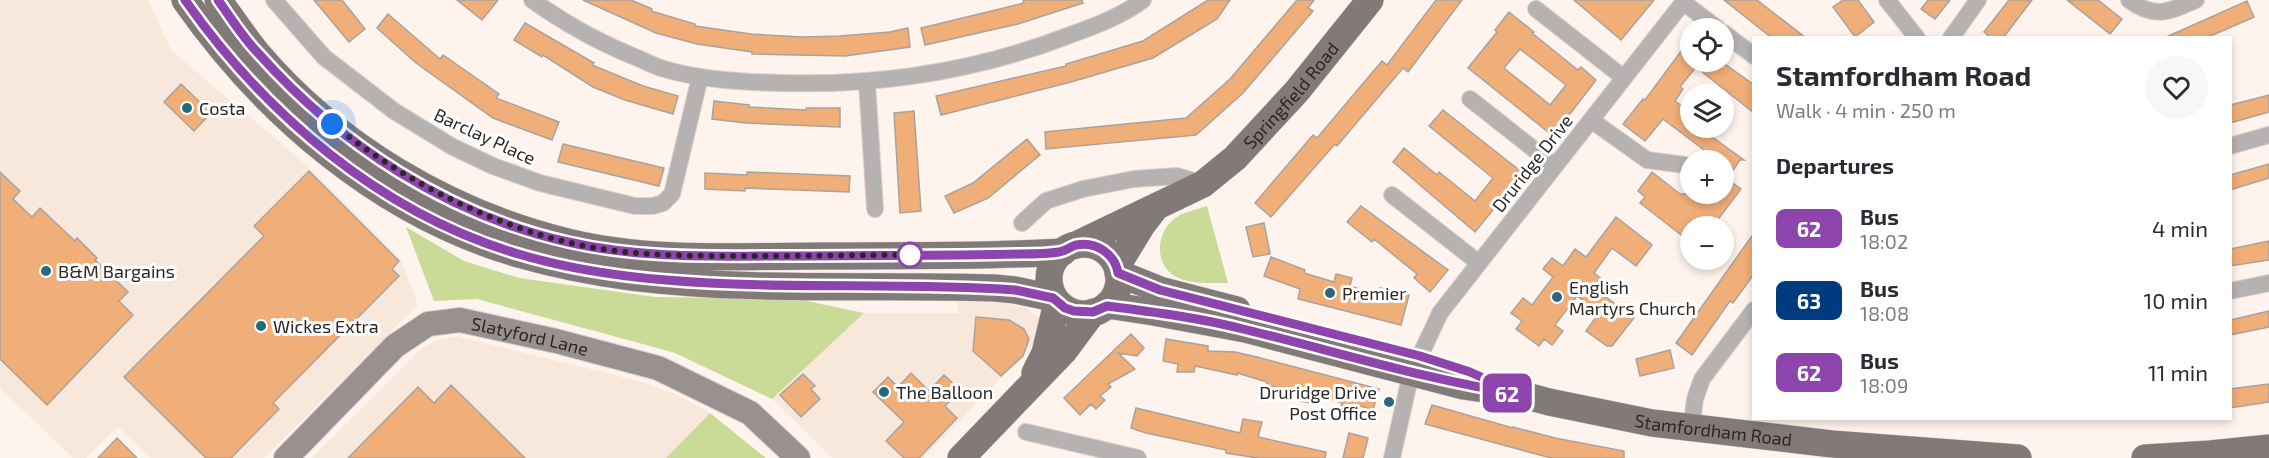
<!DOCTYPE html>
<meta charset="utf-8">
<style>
body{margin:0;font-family:"Exo 2",sans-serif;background:#f7f7f7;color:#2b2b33;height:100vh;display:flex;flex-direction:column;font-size:22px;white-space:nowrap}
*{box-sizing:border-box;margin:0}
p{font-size:20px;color:#7c7c81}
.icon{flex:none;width:33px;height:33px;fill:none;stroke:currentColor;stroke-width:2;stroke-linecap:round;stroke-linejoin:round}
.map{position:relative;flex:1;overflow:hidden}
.details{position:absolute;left:1752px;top:36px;width:480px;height:384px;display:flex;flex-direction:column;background:#fff;border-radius:0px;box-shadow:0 3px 9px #0003}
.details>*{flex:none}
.badge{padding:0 12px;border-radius:9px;font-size:21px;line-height:39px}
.tools{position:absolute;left:1680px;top:18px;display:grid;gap:12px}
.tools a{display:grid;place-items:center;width:54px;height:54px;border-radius:50%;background:#fff;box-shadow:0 3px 9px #0003;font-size:30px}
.you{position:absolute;width:30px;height:30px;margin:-15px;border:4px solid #fff;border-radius:50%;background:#1a73e8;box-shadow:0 0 0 9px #1a73e833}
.map>.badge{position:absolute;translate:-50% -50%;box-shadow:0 0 0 3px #fff}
h2{padding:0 24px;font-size:22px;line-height:54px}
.round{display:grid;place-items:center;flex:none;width:63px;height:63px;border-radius:32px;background:#f7f7f7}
.summary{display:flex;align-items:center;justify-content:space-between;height:102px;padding:0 24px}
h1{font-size:28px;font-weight:700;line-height:45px}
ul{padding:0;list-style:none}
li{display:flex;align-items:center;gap:18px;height:72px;padding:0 24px}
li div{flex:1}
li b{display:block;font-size:22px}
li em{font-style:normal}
li .badge{min-width:66px;font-weight:700;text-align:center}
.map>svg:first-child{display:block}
.built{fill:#f8e8dc}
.green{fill:#cada97}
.building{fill:#f0ae78;stroke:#aba29c;stroke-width:1.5;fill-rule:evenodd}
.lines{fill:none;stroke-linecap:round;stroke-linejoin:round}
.street-casing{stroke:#d8cfc9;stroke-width:18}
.secondary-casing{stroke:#d8cfc9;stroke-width:26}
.primary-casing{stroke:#d8cfc9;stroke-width:28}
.street{stroke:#b7b2b2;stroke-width:16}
.secondary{stroke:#989190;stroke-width:24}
.primary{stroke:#827979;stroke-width:27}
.line-casing{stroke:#fff;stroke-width:14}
.line{stroke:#8e44ad;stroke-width:9}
.walk{stroke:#2a2725;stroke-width:6;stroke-dasharray:0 10.8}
.poi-dot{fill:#28687d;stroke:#fff;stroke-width:2}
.stop-dot{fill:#fff;stroke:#8e44ad;stroke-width:3}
.labels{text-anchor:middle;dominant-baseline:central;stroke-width:6;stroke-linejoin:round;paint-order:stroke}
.street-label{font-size:18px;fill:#2a2725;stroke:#fff}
.poi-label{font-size:18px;fill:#2a2725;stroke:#fff;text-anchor:start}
</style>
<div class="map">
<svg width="2269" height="458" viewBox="0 0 2269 458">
<rect width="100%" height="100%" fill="#fef4ed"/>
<path class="built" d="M0,0H148L171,50L304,163L401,260L418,305L264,458H151L118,427L86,458H73L0,388Z
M958,302H999L1025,308L1039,317L1038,336L1031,347L924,458H832L772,399L864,313H958Z
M457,336L642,382L678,395L710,413L666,458H312L422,348L438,340Z"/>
<path class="green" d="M1207,206L1228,283C1213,283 1195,284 1181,279C1152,269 1154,229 1180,215C1188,211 1198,209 1207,206Z
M406,227L464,261L519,278L655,297L797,299L864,313L772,399L675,353L661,349L477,299L434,301Z
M710,413L766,458H666Z"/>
<path class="building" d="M314,0H342L365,29L349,42Z
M457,0H498L482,20Z
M583,0H631L652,9L651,11L695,24V26L751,34L802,37L840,36L890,32L908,28L910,47L845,56L752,54V52L697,44L656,33Z
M1023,0H1082L1083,3L1018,24L925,45L921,28L1024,3Z
M1208,0H1230L1217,19L1153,58L1071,82L941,115L936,96L1066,66V64L1143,41Z
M1297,0H1314L1308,8L1313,11L1243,93L1196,135L1046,149L1045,132L1186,118L1230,79Z
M1436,0H1462L1408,72L1403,68L1337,146L1335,144L1271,217L1255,203L1313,135L1317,138L1382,61L1387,65Z
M1574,0H1654L1621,40Z
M1724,0H1757L1806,38H1772Z
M1843,0H1858L1874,22L1855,37L1833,7Z
M1928,0H1950L1935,19L1921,9Z
M2009,0H2032L2003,38H1991L1984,32Z
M2067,0H2098L2122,19L2110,34Z
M2247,1L2254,17L2236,25L2206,38H2164Z
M1509,12L1534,32L1532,33L1578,70L1581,67L1596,80L1553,136L1468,68L1497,32L1495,30ZM1520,49L1566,85L1550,105L1504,68Z
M388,14L440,59L443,55L499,94L496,98L559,122L552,140L493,118L416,63L377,28Z
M525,23L594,63L592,65L643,86L678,96L673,114L625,100L593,87L543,55L542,57L514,40Z
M1690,39V62H1722L1754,85V113L1696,67L1680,87L1683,89L1675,101L1690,112V128H1718L1711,136L1744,160H1740L1727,179L1741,189L1713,226H1690V231L1685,238L1640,203L1645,197L1638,191L1652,172L1680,194H1724V160H1711L1701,153L1704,150L1663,119L1645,141L1623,124L1643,99L1645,100Z
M181,84L211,113L194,131L164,102Z
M2269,95V112L2230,123V105Z
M714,101L749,105V107L806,110V108H840V127L746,123L712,119Z
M1443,110L1523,173L1475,232L1393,162L1404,148L1437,175L1439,172L1475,201L1493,178L1429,126Z
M914,111L921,211L900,213L894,113Z
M1027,139L1040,155L988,198L954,213L945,196L973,183Z
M563,144L664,168L659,186L558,162Z
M2269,164V178L2230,190V175Z
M309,171L399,261L392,269L399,276L273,403L279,409L231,458H206L124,377L264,236L254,226Z
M0,172L20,191L13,199L32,217L40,208L75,241L77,238L97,258L95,260L128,292L119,301L133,315L47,405L0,359Z
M747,172L850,176L849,192L745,188V191L705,189V173L747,175Z
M1361,206L1448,270L1430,292L1414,278L1417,274L1374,239L1372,242L1347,222Z
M1616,217L1652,245L1636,266L1612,248L1594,273L1613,288L1606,297L1634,318L1612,346H1607L1586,331L1599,313L1577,296L1555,325L1563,331L1552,345L1544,339L1539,346L1516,329L1522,321L1511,313L1523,298L1532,305L1553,277L1543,269L1552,258L1563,266L1575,249L1586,257Z
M1264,223L1270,254L1253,257L1246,227Z
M1754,233V274L1733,303L1730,301L1692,355L1676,343Z
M2269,241V260L2230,266V249Z
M1271,257L1305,270L1304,273L1334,282L1336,274L1352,278L1350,286L1378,295L1380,288L1409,295L1401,325L1298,299L1300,289L1264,276Z
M2269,311V327L2230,335V320Z
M976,317L1009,320L1024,329L1029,339L1023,356L1001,376L973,351Z
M1131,334L1144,348L1137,356L1118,353L1135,369L1108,384L1111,387L1100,396L1105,400L1096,409L1091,404L1080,415L1064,398Z
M1166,339L1208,346V351L1235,352L1257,357L1379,389L1373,410L1357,405L1355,416L1340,411L1342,403L1314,393L1311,403L1299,401L1301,391L1266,386L1267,382L1237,373V375L1195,366L1194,372H1177L1178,364L1163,361Z
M1670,350L1674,368L1640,376L1636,359Z
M911,373L929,391L944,375L961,391L945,406L957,418L919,458H904L886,441L904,422L873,392L888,377L898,387Z
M803,374L815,386L811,389L820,399L801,417L780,395Z
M2269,384V402L2230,408V389Z
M451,385L525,458H348L418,387L434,403Z
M1432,405L1513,428V427L1555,438L1624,451V458H1551L1425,424Z
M1136,408L1240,433L1243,419L1262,422L1258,437L1326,452L1325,458H1258L1226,453V450L1146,433L1131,428Z
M1349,433L1368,438L1363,458H1343Z
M117,438L137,458H98Z"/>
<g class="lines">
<g class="street-casing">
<path id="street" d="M274,0L324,57L394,111L453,147L493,166L540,183L635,206H653L663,203L672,194L700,77
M532,0C564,23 598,42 635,57C645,61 654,66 664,69C702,80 742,82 781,83C881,86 977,71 1070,35C1095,26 1122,16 1143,0
M1887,0L1917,38
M2129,0C2154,19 2169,12 2196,0
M1683,2L1717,28
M1536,9L1624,78
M1724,33L1754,56
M1951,38L1978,0
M867,82L875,209
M1470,99L1555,166
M1591,120L1647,160L1685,165L1690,169
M2230,146L2269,135
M1392,195L1479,263
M1022,223L1046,201L1083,189L1134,179L1177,176L1203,184
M2230,291L2269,283
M1420,356L1440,313L1685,0
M1691,429L1695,399L1702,379L1754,310
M1026,432L1138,458
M1392,458L1411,373"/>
</g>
<g class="secondary-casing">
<g id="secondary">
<path id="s1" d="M286,458L395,346L428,324L460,320L556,341L658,368L750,413L798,458"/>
</g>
</g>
<g class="primary-casing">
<g id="primary">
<path d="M185,0C265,114 380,213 515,253C553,264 593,272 631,277C752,292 875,284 995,288L1015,290L1053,298"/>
<path d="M218,0C231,17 243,36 257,53C336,146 449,213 568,242C650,262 740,256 824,256C904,255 983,257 1063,252"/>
<circle cx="1084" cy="279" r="35"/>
<path id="s2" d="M1076,245L1203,184L1235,158L1297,91L1370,0"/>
<path d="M1117,266L1142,225L1155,208"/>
<path d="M1118,273L1160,290L1237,310"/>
<path id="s3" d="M1107,305L1153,312L1245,329L1463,386L1519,394L1549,402L1652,423L1832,444L2018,458"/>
<path d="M1035,373L1045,353L1057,303"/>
<path d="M961,458L1064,351L1093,312"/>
<path d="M2145,458L2210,454L2269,448"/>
</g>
</g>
<use href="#street" class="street"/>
<use href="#secondary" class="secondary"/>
<use href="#primary" class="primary"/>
</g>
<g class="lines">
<g class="line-casing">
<path id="line" d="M185,0C265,114 380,212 515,253C564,268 616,276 666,280C782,290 899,282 1015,290L1053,298L1065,308L1074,311L1093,312L1107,306C1154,312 1201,318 1247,330C1338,352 1427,380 1519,394L1470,372L1420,356L1160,290L1118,273C1115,254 1096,241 1076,245C1070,247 1065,251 1059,252C1047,254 1034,254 1021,254C946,256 870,255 794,256C719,256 642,259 568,242C448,215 340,145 259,54C243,38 231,18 218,0"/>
</g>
<use href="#line" class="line"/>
<path class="walk" d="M332,124C402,179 480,220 566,242C628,257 694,256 757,256C807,256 863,255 910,255"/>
</g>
<g class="poi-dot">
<circle cx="187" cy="108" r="6"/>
<circle cx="46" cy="271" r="6"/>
<circle cx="1330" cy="293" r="6"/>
<circle cx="1557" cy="297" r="6"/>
<circle cx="261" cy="326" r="6"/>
<circle cx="884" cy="392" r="6"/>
<circle cx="1389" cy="402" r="6"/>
</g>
<circle class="stop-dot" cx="910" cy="255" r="12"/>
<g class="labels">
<g class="street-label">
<text stroke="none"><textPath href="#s2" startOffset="266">Springfield Road</textPath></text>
<text transform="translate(485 136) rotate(25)">Barclay Place</text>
<text transform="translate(1532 163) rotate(-52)">Druridge Drive</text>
<text stroke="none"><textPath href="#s1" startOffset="300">Slatyford Lane</textPath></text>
<text stroke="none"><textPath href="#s3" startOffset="620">Stamfordham Road</textPath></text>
</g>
<g class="poi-label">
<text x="199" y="108">Costa</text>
<text x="58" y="271">B&amp;M Bargains</text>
<text x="1569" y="287">English<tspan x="1569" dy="21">Martyrs Church</tspan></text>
<text x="1342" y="293">Premier</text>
<text x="273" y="326">Wickes Extra</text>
<text x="896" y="392">The Balloon</text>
<text x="1377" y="392" text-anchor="end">Druridge Drive<tspan x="1377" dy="21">Post Office</tspan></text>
</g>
</g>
</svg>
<div class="tools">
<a><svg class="icon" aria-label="locate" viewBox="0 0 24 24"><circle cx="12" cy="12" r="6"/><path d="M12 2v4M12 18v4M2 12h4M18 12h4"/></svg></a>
<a><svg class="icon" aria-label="layers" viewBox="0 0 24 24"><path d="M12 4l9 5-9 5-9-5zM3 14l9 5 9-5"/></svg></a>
<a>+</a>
<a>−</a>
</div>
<div class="you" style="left:332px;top:124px"></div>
<b class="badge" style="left:1507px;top:393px;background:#8e44ad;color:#fff">62</b>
<section class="details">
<div class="summary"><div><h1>Stamfordham Road</h1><p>Walk · 4 min · 250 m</p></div><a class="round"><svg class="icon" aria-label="heart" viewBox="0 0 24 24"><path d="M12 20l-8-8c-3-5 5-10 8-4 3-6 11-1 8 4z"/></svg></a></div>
<h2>Departures</h2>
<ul>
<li><span class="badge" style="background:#8e44ad;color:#fff">62</span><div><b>Bus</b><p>18:02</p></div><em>4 min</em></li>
<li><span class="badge" style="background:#003b80;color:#fff">63</span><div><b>Bus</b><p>18:08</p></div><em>10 min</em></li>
<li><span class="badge" style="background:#8e44ad;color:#fff">62</span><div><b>Bus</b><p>18:09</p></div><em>11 min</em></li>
</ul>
</section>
</div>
